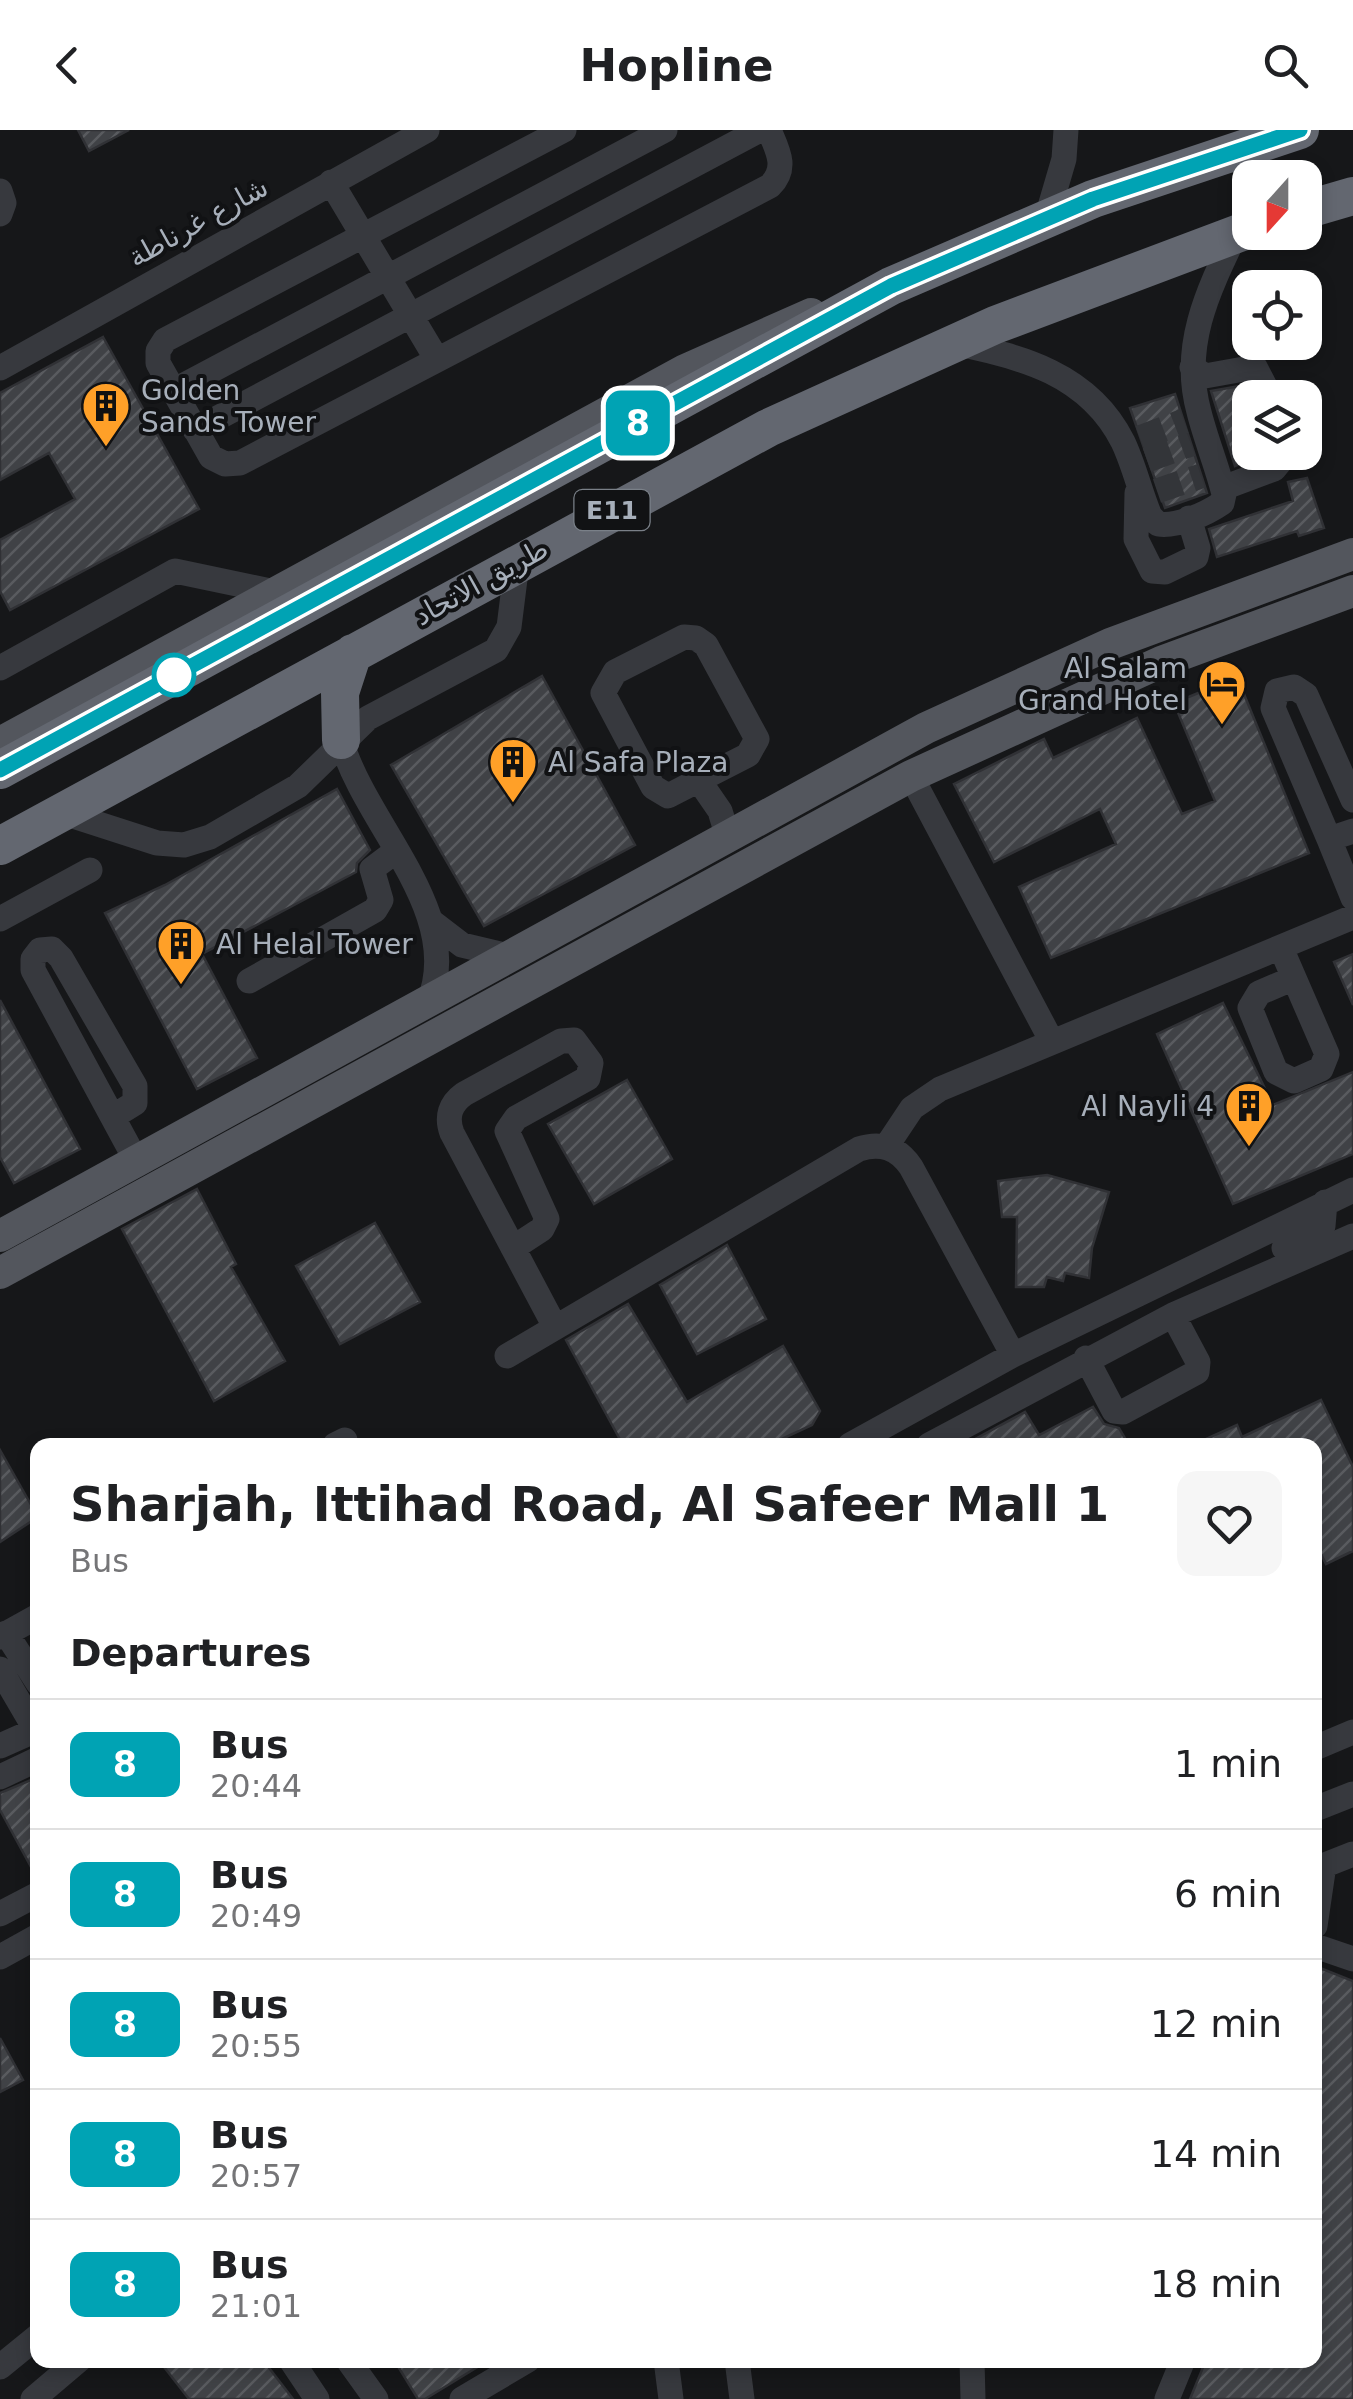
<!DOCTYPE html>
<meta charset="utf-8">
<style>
body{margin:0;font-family:"DejaVu Sans",Cairo,sans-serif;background:#f6f6f6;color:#202124;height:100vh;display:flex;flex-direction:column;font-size:38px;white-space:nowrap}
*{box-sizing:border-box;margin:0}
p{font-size:32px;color:#757577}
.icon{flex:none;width:55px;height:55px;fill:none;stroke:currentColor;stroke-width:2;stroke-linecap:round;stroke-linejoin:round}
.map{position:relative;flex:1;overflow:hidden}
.panel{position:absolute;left:30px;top:1308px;width:1292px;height:930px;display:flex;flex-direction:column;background:#fff;border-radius:20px;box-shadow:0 5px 15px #0003}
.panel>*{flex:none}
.badge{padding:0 20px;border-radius:15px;font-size:35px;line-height:65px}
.needle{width:65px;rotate:201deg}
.fabs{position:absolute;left:1232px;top:30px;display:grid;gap:20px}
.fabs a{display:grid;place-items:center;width:90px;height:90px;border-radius:20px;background:#fff;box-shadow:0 5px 15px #0003;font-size:50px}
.map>.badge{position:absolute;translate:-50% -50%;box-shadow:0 0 0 5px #fff}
h2{padding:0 40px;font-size:38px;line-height:90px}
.round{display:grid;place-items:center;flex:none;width:105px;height:105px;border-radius:20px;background:#f6f6f6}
.summary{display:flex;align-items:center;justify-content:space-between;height:170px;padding:0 40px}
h1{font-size:48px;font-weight:600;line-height:75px}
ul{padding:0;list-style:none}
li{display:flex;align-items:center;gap:30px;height:130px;padding:0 40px;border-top:2px solid #e0e0e0}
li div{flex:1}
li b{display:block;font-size:38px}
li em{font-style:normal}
li .badge{min-width:110px;font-weight:700;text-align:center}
header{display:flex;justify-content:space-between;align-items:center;height:130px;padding:0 40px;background:#fff;font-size:45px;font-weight:600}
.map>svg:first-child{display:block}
.building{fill:url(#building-hatch);stroke:#303135;stroke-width:2.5}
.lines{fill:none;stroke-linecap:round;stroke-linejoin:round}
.minor-tunnel{stroke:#333539;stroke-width:25;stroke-dasharray:25 12;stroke-linecap:butt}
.minor{stroke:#37393e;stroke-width:25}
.major{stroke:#53565d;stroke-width:32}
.highway{stroke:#636770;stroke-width:38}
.line-casing{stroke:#fff;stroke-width:22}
.line{stroke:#00a3b4;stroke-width:15}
.stop-dot{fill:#fff;stroke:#00a3b4;stroke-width:5}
.labels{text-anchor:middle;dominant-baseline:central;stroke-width:8;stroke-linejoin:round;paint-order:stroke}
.shield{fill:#111214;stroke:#7a8088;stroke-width:2.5}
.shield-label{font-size:25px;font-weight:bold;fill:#a7afba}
.street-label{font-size:28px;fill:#a7afba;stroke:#111214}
.poi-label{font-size:28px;fill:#a7afba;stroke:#111214;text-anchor:start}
</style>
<header><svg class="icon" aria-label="back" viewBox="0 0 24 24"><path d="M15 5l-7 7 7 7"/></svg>Hopline<svg class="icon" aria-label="search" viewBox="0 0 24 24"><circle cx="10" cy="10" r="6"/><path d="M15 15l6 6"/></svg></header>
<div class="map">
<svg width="1353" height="2269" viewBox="0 0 1353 2269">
<defs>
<pattern id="building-hatch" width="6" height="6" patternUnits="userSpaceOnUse" patternTransform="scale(2.5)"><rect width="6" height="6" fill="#404246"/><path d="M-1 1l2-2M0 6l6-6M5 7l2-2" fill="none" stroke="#595b5f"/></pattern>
</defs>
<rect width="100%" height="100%" fill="#161719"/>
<path class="building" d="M78,0H129L89,21Z
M103,207L199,379L10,480L0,461V410L75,369L49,323L0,350V263Z
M1246,255L1252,268L1250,322H1267L1235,336L1211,261Z
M1175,264L1207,363L1165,378L1130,278Z
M1307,348L1324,398L1299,406L1297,401L1217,427L1209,399L1293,371L1288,352Z
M542,546L635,715L484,796L391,635Z
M1237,547L1309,723L1051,828L1019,757L1116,714L1100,679L994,732L954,654L1044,609L1053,628L1137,588L1182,684L1215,671L1174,573Z
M337,659L370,720L357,733L356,742L202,824L257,928L197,959L105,783L165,755Z
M1353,824V875L1334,832Z
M0,870L80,1019L14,1053L0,1027Z
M1223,873L1273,975L1353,942V1024L1233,1074L1157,904Z
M627,950L672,1029L594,1074L548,994Z
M1047,1045L1109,1062L1092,1118L1089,1148L1065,1143L1063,1151L1047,1147L1044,1157H1016L1017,1087H1002L998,1051Z
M197,1059L236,1134L231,1137L285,1231L214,1271L122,1099Z
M375,1093L420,1172L340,1214L296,1136Z
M727,1115L766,1189L697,1224L660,1155Z
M628,1174L687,1272L783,1216L820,1281L812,1295L769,1315H623L566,1210Z
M1321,1270L1353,1337V1421L1326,1434L1315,1412V1315H1193L1237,1295L1242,1307Z
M1093,1277L1104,1294L1119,1298L1129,1315H964L1025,1282L1039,1305Z
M0,1320L38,1387L0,1412Z
M38,1647V1748H37L0,1680V1663Z
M1315,1836L1353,1851V2269H1190L1206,2230H1315Z
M0,1908L23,1950L0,1962Z
M173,2230H263L293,2269H189L164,2237Z
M394,2230H489L425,2269H418Z"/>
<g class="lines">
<path class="minor-tunnel" d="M1140,308L1184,291
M1147,330L1191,314
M1157,361L1201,346"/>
<path class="minor" d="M564,0L165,210L158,221V233L211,327L225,334L240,333L770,56C788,38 778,21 769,0
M331,52L436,228
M0,61L4,73L0,84
M1047,87L1064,29L1066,0
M953,213C1021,226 1089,244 1123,312C1134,335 1140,362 1150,386L1158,394C1177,397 1206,384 1222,373L1224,364C1217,336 1206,310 1199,282C1181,217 1207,163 1235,105
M1192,237L1205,246L1255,237L1271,268
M0,238L427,0
M173,261L665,0
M195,300L760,0
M1223,358L1274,339L1288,322
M1137,363L1136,409L1152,441L1165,442L1196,427L1198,418L1189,388
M684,507L696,508L706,515L757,609L748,625L668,666L653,657L603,563L615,542Z
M0,538L175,441L275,462
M341,610C365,696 467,783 428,874
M911,646L1051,910
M700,652L720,681L727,704
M1353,670L1306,565L1294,557L1277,561L1273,578L1329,709L1353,701
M61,682L157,713L184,715L210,707L298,656L368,588L496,520L509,497L517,433
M1329,709L1353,768
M0,789L90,740
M432,792L462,815L513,827
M1281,818L1327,924L1321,939L1294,951L1276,942L1250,878L1259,863L1294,848
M249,851L375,780L381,770L372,739L396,721
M114,986L135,973V956L61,828L52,819L40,820L33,829V840L138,1034
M886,1017L912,978L940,959L1353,787
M513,1118L542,1099L547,1089L507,1001L516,988L588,948L591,933L574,910L561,911L464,964C450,974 446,987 452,1003L554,1195
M1284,1118L1323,1096L1325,1072
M507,1226L859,1019C881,1012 898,1018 911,1037L1013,1225
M1086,1228L1114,1281L1123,1282L1197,1242L1198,1232L1173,1185
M335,1315L345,1310
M850,1315L1013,1225L1353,1060
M929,1315L1173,1185L1353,1106
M6,1503L38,1553
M0,1507L38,1486
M0,1539L38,1604
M0,1616L36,1600
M1315,1618L1353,1602
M0,1647L38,1629
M1315,1679L1353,1664
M1315,1739L1353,1724
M0,1784L38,1764
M1315,1796L1324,1735
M1315,1816L1353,1829
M0,1827L38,1806
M291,2230L317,2269
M348,2230L376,2269
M666,2230L671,2269
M737,2230L742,2269
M972,2230L973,2269
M0,2237L38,2206
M33,2269L79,2230
M462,2269L528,2230
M1167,2269L1183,2230"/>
<path class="major" d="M0,613L685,240L811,184
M0,1106L926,598L1110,514L1353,424
M0,1143L911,646L1161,532L1353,461"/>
<path class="highway" d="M1305,80L1353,66
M341,610L340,563L353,523
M0,640L891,156L1093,69L1300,0
M0,716L768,298L995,195L1250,99"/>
</g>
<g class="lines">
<g class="line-casing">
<path id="line" d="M0,640L891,156L1093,69L1300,0"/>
</g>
<use href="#line" class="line"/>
</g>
<defs>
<g id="building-pin" transform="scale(2.5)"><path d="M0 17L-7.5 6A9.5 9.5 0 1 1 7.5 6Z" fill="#ffa028" stroke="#111214"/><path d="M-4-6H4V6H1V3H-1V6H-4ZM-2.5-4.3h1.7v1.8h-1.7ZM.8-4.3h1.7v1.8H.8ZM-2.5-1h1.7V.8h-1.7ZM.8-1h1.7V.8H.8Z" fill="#111"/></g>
<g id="hotel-pin" transform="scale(2.5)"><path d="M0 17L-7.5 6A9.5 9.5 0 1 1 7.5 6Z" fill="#ffa028" stroke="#111214"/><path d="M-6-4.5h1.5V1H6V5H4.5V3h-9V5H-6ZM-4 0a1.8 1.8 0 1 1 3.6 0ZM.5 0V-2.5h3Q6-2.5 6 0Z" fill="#111"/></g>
</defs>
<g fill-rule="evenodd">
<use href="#building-pin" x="106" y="276"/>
<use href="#hotel-pin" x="1222" y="554"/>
<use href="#building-pin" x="513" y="632"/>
<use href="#building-pin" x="181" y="814"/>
<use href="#building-pin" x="1249" y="976"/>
</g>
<circle class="stop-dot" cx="174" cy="545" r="20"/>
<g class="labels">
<rect class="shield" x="574.5" y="360" width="75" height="40" rx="8"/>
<g class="shield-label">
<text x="612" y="380">E11</text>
</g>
<g class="street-label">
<text transform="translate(198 92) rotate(-29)">شارع غرناطة</text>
<text transform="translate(481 452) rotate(-29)">طريق الاتحاد</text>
</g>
<g class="poi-label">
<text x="141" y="260">Golden<tspan x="141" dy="32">Sands Tower</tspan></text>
<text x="1187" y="538" text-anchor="end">Al Salam<tspan x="1187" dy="32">Grand Hotel</tspan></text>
<text x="548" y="632">Al Safa Plaza</text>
<text x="216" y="814">Al Helal Tower</text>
<text x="1214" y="976" text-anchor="end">Al Nayli 4</text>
</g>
</g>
</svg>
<div class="fabs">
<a><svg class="needle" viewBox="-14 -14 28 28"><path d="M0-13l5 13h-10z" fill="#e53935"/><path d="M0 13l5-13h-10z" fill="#757577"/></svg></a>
<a><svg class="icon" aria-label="locate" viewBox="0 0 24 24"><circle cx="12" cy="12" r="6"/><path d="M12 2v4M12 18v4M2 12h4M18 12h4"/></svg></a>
<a><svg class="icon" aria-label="layers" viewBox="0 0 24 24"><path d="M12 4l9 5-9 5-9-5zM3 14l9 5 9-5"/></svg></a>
</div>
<b class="badge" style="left:638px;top:293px;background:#00a3b4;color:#fff">8</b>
<section class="panel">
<div class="summary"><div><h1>Sharjah, Ittihad Road, Al Safeer Mall 1</h1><p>Bus</p></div><a class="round"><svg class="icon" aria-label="heart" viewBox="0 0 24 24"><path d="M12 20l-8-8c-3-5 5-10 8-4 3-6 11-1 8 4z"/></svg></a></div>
<h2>Departures</h2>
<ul>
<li><span class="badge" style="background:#00a3b4;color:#fff">8</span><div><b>Bus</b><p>20:44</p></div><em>1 min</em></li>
<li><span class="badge" style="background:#00a3b4;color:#fff">8</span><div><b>Bus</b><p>20:49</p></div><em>6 min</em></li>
<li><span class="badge" style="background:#00a3b4;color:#fff">8</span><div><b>Bus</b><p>20:55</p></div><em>12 min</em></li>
<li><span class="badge" style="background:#00a3b4;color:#fff">8</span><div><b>Bus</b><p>20:57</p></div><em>14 min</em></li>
<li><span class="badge" style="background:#00a3b4;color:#fff">8</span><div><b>Bus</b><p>21:01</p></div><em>18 min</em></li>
</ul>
</section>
</div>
